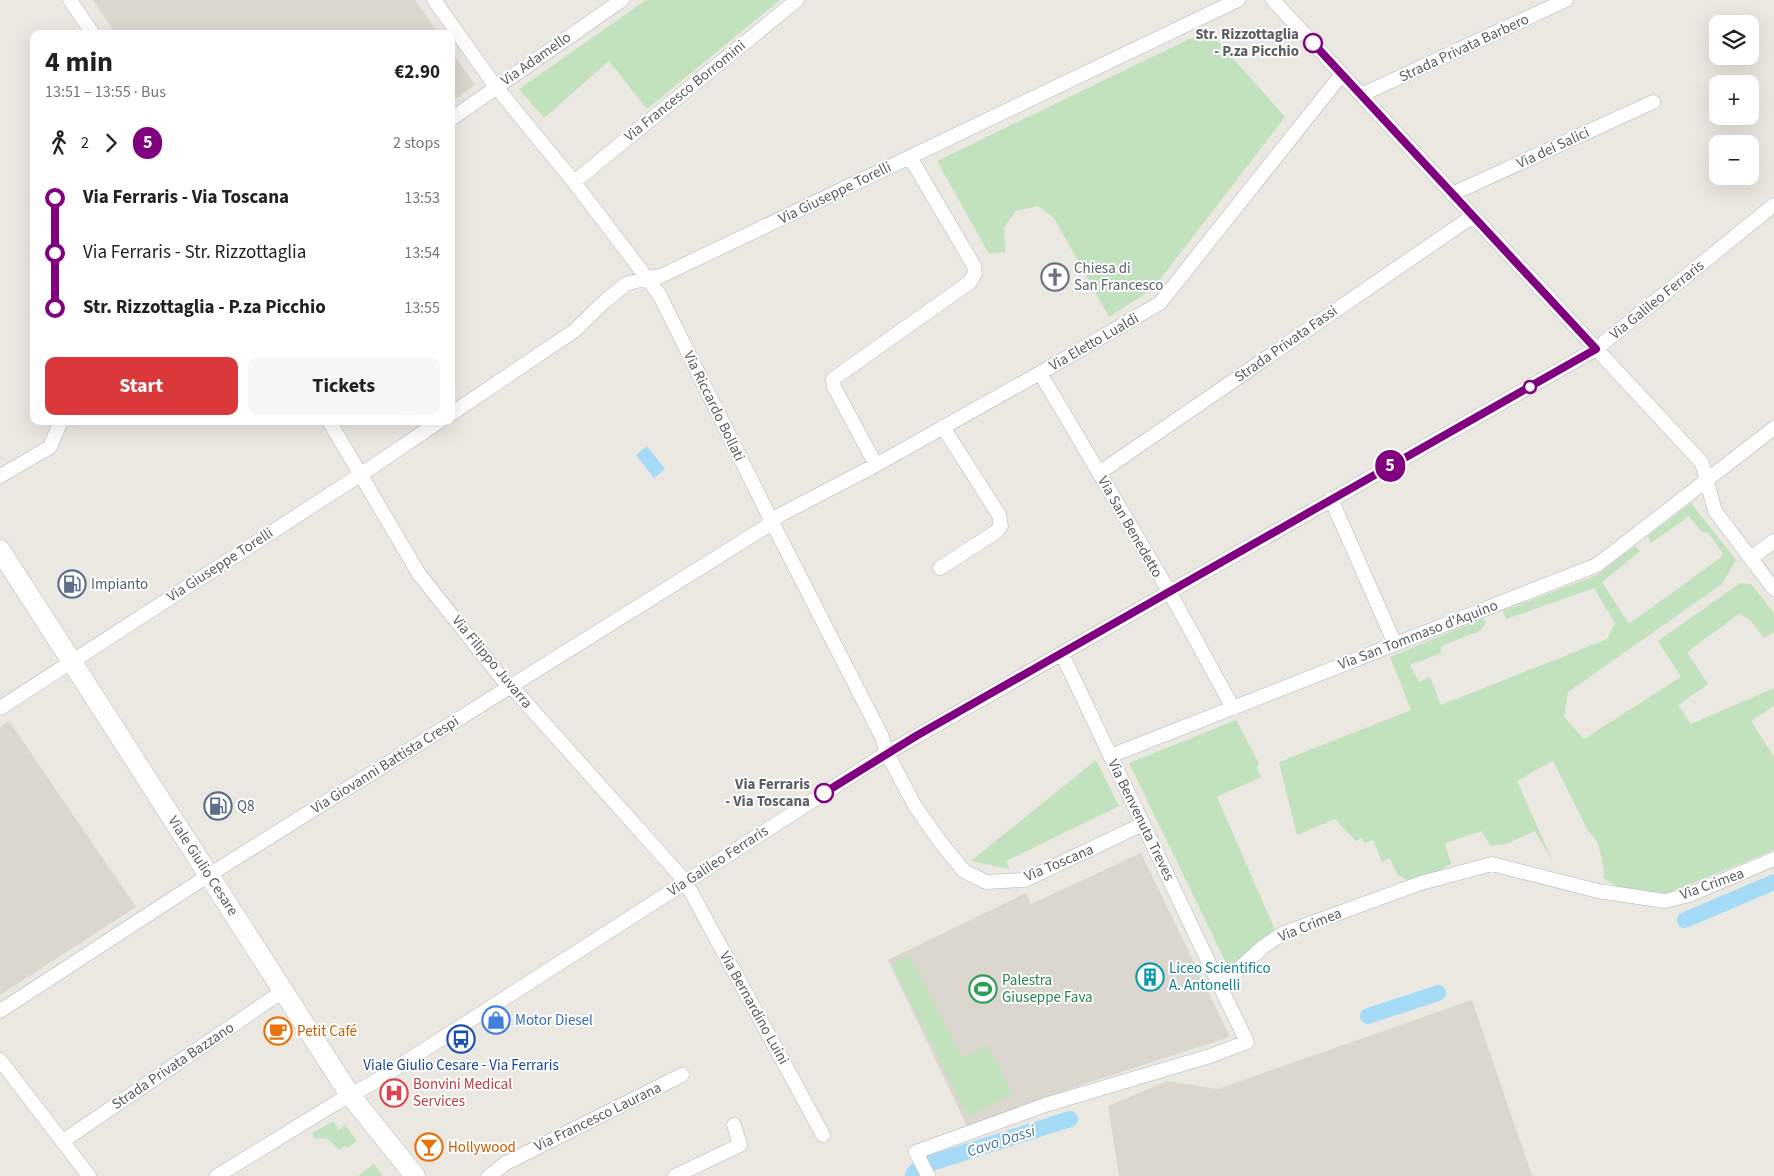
<!DOCTYPE html>
<meta charset="utf-8">
<style>
body{margin:0;font-family:"Source Sans 3",sans-serif;background:#f6f6f6;color:#222;height:100vh;display:flex;flex-direction:column;font-size:19px;white-space:nowrap}
*{box-sizing:border-box;margin:0}
p{font-size:16px;color:#767676}
.icon{flex:none;width:28px;height:28px;fill:none;stroke:currentColor;stroke-width:2;stroke-linecap:round;stroke-linejoin:round}
.map{position:relative;flex:1;overflow:hidden}
.sheet{position:absolute;left:30px;top:30px;width:425px;height:395px;display:flex;flex-direction:column;background:#fff;border-radius:10px;box-shadow:0 5px 20px #0002}
.sheet>*{flex:none}
.badge{padding:0 10px;border-radius:16px;font-size:18px;line-height:32px}
.buttons{position:absolute;left:1709px;top:15px;display:grid;gap:10px}
.buttons a{display:grid;place-items:center;width:50px;height:50px;border-radius:10px;background:#fff;box-shadow:0 5px 20px #0002;font-size:25px}
.map>.badge{position:absolute;translate:-50% -50%;box-shadow:0 0 0 2px #fff}
.legs{display:flex;align-items:center;gap:8px;height:55px;padding:0 15px;font-size:16px}
.legs p{margin-inline-start:auto}
.head{display:flex;align-items:center;justify-content:space-between;height:85px;padding:0 15px}
h1{font-size:28px;font-weight:700;line-height:38px}
.cta{display:flex;gap:10px;margin-top:auto;padding:10px 15px}
.cta a{flex:1;height:58px;border-radius:10px;background:#da383a;color:#fff;font-size:20px;font-weight:700;line-height:58px;text-align:center}
.cta a+a{background:#f6f6f6;color:#222}
ul{padding:0 15px;list-style:none}
li{display:flex;align-items:center;gap:18px;height:55px;font-size:19px}
li i{display:grid;place-items:center;width:8px;height:100%;margin:0 6px;background:currentColor}
li i::after{content:'';width:12px;height:12px;margin:-6px;border:4px solid;border-radius:50%;background:#fff}
li p{margin-inline-start:auto}
li:first-child i{background:linear-gradient(#0000 50%,currentColor 0)}
li:last-child i{background:linear-gradient(currentColor 50%,#0000 0)}
.map>svg:first-child{display:block}
.education{fill:#dbd7cf}
.green{fill:#c2e1bf}
.water{fill:#a5dbf7}
.lines{fill:none;stroke-linecap:round;stroke-linejoin:round}
.canal{stroke:#a5dbf7;stroke-width:16}
.street-casing{stroke:#b2b4b8;stroke-width:15}
.secondary-casing{stroke:#b3b6bb;stroke-width:21}
.street{stroke:#fff;stroke-width:14}
.secondary{stroke:#fff;stroke-width:20}
.line-1-casing{stroke:#fff;stroke-width:11}
.line-1{stroke:#800080;stroke-width:8}
.stop-1-dot{fill:#fff;stroke:#800080;stroke-width:2.5}
.labels{text-anchor:middle;dominant-baseline:central;stroke-width:4;stroke-linejoin:round;paint-order:stroke}
.stop-label{font-size:15px;font-weight:bold;fill:#5a5d61;stroke:#fff;text-anchor:end}
.street-label{font-size:15px;fill:#5a5d61;stroke:#fff}
.worship-label{font-size:15px;fill:#5b616d;stroke:#fff;text-anchor:start}
.service-label{font-size:15px;fill:#4e5e75;stroke:#fff;text-anchor:start}
.culture-label{font-size:15px;fill:#0d838f;stroke:#fff;text-anchor:start}
.leisure-label{font-size:15px;fill:#27864d;stroke:#fff;text-anchor:start}
.shop-label{font-size:15px;fill:#366cbe;stroke:#fff;text-anchor:start}
.food-label{font-size:15px;fill:#c56008;stroke:#fff;text-anchor:start}
.transit-label{font-size:15px;fill:#164399;stroke:#fff}
.health-label{font-size:15px;fill:#be3a42;stroke:#fff;text-anchor:start}
.water-label{font-size:16px;font-style:italic;fill:#42779f;stroke:#fff}
</style>
<div class="map">
<svg width="1774" height="1176" viewBox="0 0 1774 1176">
<rect width="100%" height="100%" fill="#ebe8e1"/>
<path class="education" d="M93,0H415L439,34H116Z
M451,51L475,85L451,102Z
M9,721L136,907L0,995V727Z
M1141,853L1229,1035L1227,1038L1084,1084L967,1126L888,960L1026,893L1031,904Z
M1472,1000L1532,1176H1119L1108,1106L1167,1081L1218,1089Z"/>
<path class="green" d="M646,0H780L647,109L609,61L544,118L519,89Z
M1208,30L1285,117L1155,286L1145,294L1109,317L1054,218L1038,206L1016,211L1004,227L1005,252L989,254L937,161Z
M1691,503L1736,560L1722,584L1568,692L1564,717L1584,739L1681,677L1658,641L1740,583L1751,584L1774,613V632L1764,638L1751,621L1739,614L1687,652L1708,684L1678,705L1691,724L1774,688V706L1751,721L1774,757V850L1666,894L1622,889L1603,878L1604,869L1598,843L1587,829L1553,761L1517,781L1553,862L1535,831L1506,844L1491,846L1481,831L1445,843L1451,864L1436,873L1408,881L1397,874L1390,858L1382,862L1373,840L1364,843L1362,838L1356,841L1335,819L1297,835L1279,762L1411,710L1390,657L1484,618L1486,623L1480,631L1441,646V653L1410,665L1419,682L1430,677L1441,705L1607,639L1615,623L1594,588L1506,619L1503,611L1597,575L1635,546L1640,551L1602,582L1629,624L1720,558L1723,553L1708,533L1702,532L1689,516L1651,543L1648,536Z
M1236,720L1259,763L1257,768L1261,777L1217,797L1275,930L1229,969L1129,763Z
M1096,760L1119,806L1006,861L1010,869L971,861Z
M910,955L962,1058L988,1045L1013,1094L968,1117L891,964Z
M333,1121L339,1130L345,1125L357,1141L347,1148L345,1146L339,1150C332,1143 327,1135 315,1139L312,1133Z
M374,1164L383,1176H358Z"/>
<path class="water" d="M647,446L665,469L654,478L636,455Z"/>
<g class="lines">
<path class="canal" d="M1685,920L1774,882
M1368,1016L1438,993
M931,1163L1070,1119
M913,1176L914,1173L920,1168"/>
<g class="street-casing">
<path id="street" d="M70,0L93,34
M434,0L496,87L574,182L659,294L772,522L882,737L887,753L915,806L941,843L964,871L986,882L1025,880L1143,824
M1273,0L1702,463L1715,511L1774,589
M1361,95L1566,0
M451,119L622,0
M574,182L797,0
M1452,194L1653,102
M1040,373L1169,591L1233,708
M451,414L574,331L604,302L626,284L647,278L661,276L1238,0
M329,421L419,574L503,680L518,694L685,881L823,1135
M876,465L834,387L833,379L970,282L975,273L974,266L910,157
M1099,473L1473,216
M0,476L50,447L61,421
M1331,499L1395,644
M1751,558L1774,541
M940,568L996,532L1001,526L999,515L943,427
M1062,654L1220,986
M0,708L360,475L440,421
M1110,756L1597,565L1774,428
M0,1011L209,875L764,528L780,515L876,465L1040,373L1160,303L1342,74
M0,1060L89,1176
M63,1141L283,991
M217,1176L336,1103L371,1084L887,753L1596,349L1774,205
M489,1176L506,1163L682,1075
M675,1176L740,1145L734,1125
M928,1176L916,1152L1045,1105L1210,1056L1247,1042L1220,986L1264,946L1284,933L1421,883L1492,864L1598,891L1665,901L1689,895L1774,859"/>
</g>
<g class="secondary-casing">
<path id="secondary" d="M0,550L350,1095L415,1176"/>
</g>
<use href="#street" class="street"/>
<use href="#secondary" class="secondary"/>
</g>
<g class="lines">
<g class="line-1-casing">
<path id="line-1" d="M824,793L916,736L1596,349L1313,43"/>
</g>
<use href="#line-1" class="line-1"/>
</g>
<defs>
<g id="church-ring" transform="scale(1.4375)"><circle r="9.5" fill="#fff" stroke="#6b7280" stroke-width="1.5"/><path d="M-1.2-6h2.4v3.5h3.3v2.4h-3.3V6h-2.4V-.1h-3.3v-2.4h3.3Z" fill="#6b7280"/></g>
<g id="fuel-ring" transform="scale(1.4375)"><circle r="9.5" fill="#fff" stroke="#5c6f8a" stroke-width="1.5"/><path d="M-5.5-6h7V0h2V4h1.3V-2.5L3-4.5l.8-.8L6-3V5H2.5V1h-1V6h-7ZM-4.2-4.7v3.2H.2V-4.7Z" fill="#5c6f8a"/></g>
<g id="building-ring" transform="scale(1.4375)"><circle r="9.5" fill="#fff" stroke="#0f9aa8" stroke-width="1.5"/><path d="M-4-6H4V6H1V3H-1V6H-4ZM-2.5-4.3h1.7v1.8h-1.7ZM.8-4.3h1.7v1.8H.8ZM-2.5-1h1.7V.8h-1.7ZM.8-1h1.7V.8H.8Z" fill="#0f9aa8"/></g>
<g id="stadium-ring" transform="scale(1.4375)"><circle r="9.5" fill="#fff" stroke="#2e9e5b" stroke-width="1.5"/><path d="M0-5a6.5 5 0 1 0 0 10a6.5 5 0 1 0 0-10ZM-3.5-1.8h7v3.6h-7Z" fill="#2e9e5b"/></g>
<g id="shop-ring" transform="scale(1.4375)"><circle r="9.5" fill="#fff" stroke="#3f7fe0" stroke-width="1.5"/><path d="M-5-2.5h2.3a2.7 3.5 0 0 1 5.4 0H5L5.5 6h-11ZM-1.5-2.5h3a1.5 2.3 0 0 0-3 0Z" fill="#3f7fe0"/></g>
<g id="cafe-ring" transform="scale(1.4375)"><circle r="9.5" fill="#fff" stroke="#e8710a" stroke-width="1.5"/><path d="M-5.5-4.5H6V0H3Q3 3.5 0 3.5H-2.5Q-5.5 3.5-5.5 0ZM3-3.2v2h1.7v-2ZM-6 4.5H4V6H-6Z" fill="#e8710a"/></g>
<g id="bus-ring" transform="scale(1.4375)"><circle r="9.5" fill="#fff" stroke="#1a4fb4" stroke-width="1.5"/><path d="M-5-6H5V4H4V6H2V4H-2V6H-4V4H-5ZM-3.5-4V0h7V-4ZM-3.5 1.2v1.5H-2V1.2ZM2 1.2v1.5H3.5V1.2Z" fill="#1a4fb4"/></g>
<g id="hospital-ring" transform="scale(1.4375)"><circle r="9.5" fill="#fff" stroke="#e0444e" stroke-width="1.5"/><path d="M-5-5h3v3.5h4V-5h3V5h-3V1.5h-4V5h-3Z" fill="#e0444e"/></g>
<g id="bar-ring" transform="scale(1.4375)"><circle r="9.5" fill="#fff" stroke="#e8710a" stroke-width="1.5"/><path d="M-6-5H6L.8 .8V4.5H3.5V6h-7V4.5H-.8V.8Z" fill="#e8710a"/></g>
</defs>
<g fill-rule="evenodd">
<use href="#church-ring" x="1055" y="277"/>
<use href="#fuel-ring" x="72" y="584"/>
<use href="#fuel-ring" x="218" y="806"/>
<use href="#building-ring" x="1150" y="977"/>
<use href="#stadium-ring" x="983" y="989"/>
<use href="#shop-ring" x="496" y="1020"/>
<use href="#cafe-ring" x="278" y="1031"/>
<use href="#bus-ring" x="461" y="1039"/>
<use href="#hospital-ring" x="394" y="1093"/>
<use href="#bar-ring" x="429" y="1147"/>
</g>
<g class="stop-1-dot">
<circle cx="1313" cy="43" r="9"/>
<circle cx="1530" cy="387" r="6"/>
<circle cx="824" cy="793" r="9"/>
</g>
<g class="labels">
<g class="stop-label">
<text x="1299" y="34">Str. Rizzottaglia<tspan x="1299" dy="17">- P.za Picchio</tspan></text>
<text x="810" y="784">Via Ferraris<tspan x="810" dy="17">- Via Toscana</tspan></text>
</g>
<g class="street-label">
<text transform="translate(1464 48) rotate(-25)">Strada Privata Barbero</text>
<text transform="translate(536 59) rotate(-35)">Via Adamello</text>
<text transform="translate(685 91) rotate(-39)">Via Francesco Borromini</text>
<text transform="translate(1553 148) rotate(-25)">Via dei Salici</text>
<text transform="translate(835 193) rotate(-26)">Via Giuseppe Torelli</text>
<text transform="translate(1657 300) rotate(-39)">Via Galileo Ferraris</text>
<text transform="translate(1094 342) rotate(-30)">Via Eletto Lualdi</text>
<text transform="translate(1286 344) rotate(-35)">Strada Privata Fassi</text>
<text transform="translate(714 406) rotate(64)">Via Riccardo Bollati</text>
<text transform="translate(1130 527) rotate(60)">Via San Benedetto</text>
<text transform="translate(220 565) rotate(-33)">Via Giuseppe Torelli</text>
<text transform="translate(1418 635) rotate(-21)">Via San Tommaso d'Aquino</text>
<text transform="translate(492 662) rotate(50)">Via Filippo Juvarra</text>
<text transform="translate(385 765) rotate(-32)">Via Giovanni Battista Crespi</text>
<text transform="translate(1141 820) rotate(64)">Via Benvenuta Treves</text>
<text transform="translate(718 861) rotate(-33)">Via Galileo Ferraris</text>
<text transform="translate(1059 863) rotate(-23)">Via Toscana</text>
<text transform="translate(203 866) rotate(57)">Viale Giulio Cesare</text>
<text transform="translate(1712 884) rotate(-20)">Via Crimea</text>
<text transform="translate(1310 925) rotate(-22)">Via Crimea</text>
<text transform="translate(754 1008) rotate(61)">Via Bernardino Luini</text>
<text transform="translate(173 1066) rotate(-34)">Strada Privata Bazzano</text>
<text transform="translate(598 1117) rotate(-26)">Via Francesco Laurana</text>
</g>
<g class="worship-label">
<text x="1074" y="268">Chiesa di<tspan x="1074" dy="17">San Francesco</tspan></text>
</g>
<g class="service-label">
<text x="91" y="584">Impianto</text>
<text x="237" y="806">Q8</text>
</g>
<g class="culture-label">
<text x="1169" y="968">Liceo Scientifico<tspan x="1169" dy="17">A. Antonelli</tspan></text>
</g>
<g class="leisure-label">
<text x="1002" y="980">Palestra<tspan x="1002" dy="17">Giuseppe Fava</tspan></text>
</g>
<g class="shop-label">
<text x="515" y="1020">Motor Diesel</text>
</g>
<g class="food-label">
<text x="297" y="1031">Petit Café</text>
<text x="448" y="1147">Hollywood</text>
</g>
<g class="transit-label">
<text x="461" y="1065">Viale Giulio Cesare - Via Ferraris</text>
</g>
<g class="health-label">
<text x="413" y="1084">Bonvini Medical<tspan x="413" dy="17">Services</tspan></text>
</g>
<g class="water-label">
<text transform="translate(1001 1141) rotate(-18)">Cavo Dassi</text>
</g>
</g>
</svg>
<div class="buttons">
<a><svg class="icon" aria-label="layers" viewBox="0 0 24 24"><path d="M12 4l9 5-9 5-9-5zM3 14l9 5 9-5"/></svg></a>
<a>+</a>
<a>−</a>
</div>
<b class="badge" style="left:1390px;top:466px;background:#800080;color:#fff">5</b>
<section class="sheet">
<div class="head"><div><h1>4 min</h1><p>13:51 – 13:55 · Bus</p></div><b>€2.90</b></div>
<div class="legs"><svg class="icon" aria-label="walk" viewBox="0 0 24 24"><circle cx="13" cy="4" r="2"/><path d="M13 8l-2 6 4 7M11 14l-3 7M7 12l3-4h3l4 4"/></svg>2<svg class="icon" aria-label="forward" viewBox="0 0 24 24"><path d="M9 5l7 7-7 7"/></svg><b class="badge" style="background:#800080;color:#fff">5</b><p>2 stops</p></div>
<ul>
<li><i style="color:#800080"></i><b>Via Ferraris - Via Toscana</b><p>13:53</p></li>
<li><i style="color:#800080"></i><span>Via Ferraris - Str. Rizzottaglia</span><p>13:54</p></li>
<li><i style="color:#800080"></i><b>Str. Rizzottaglia - P.za Picchio</b><p>13:55</p></li>
</ul>
<div class="cta"><a>Start</a><a>Tickets</a></div>
</section>
</div>
